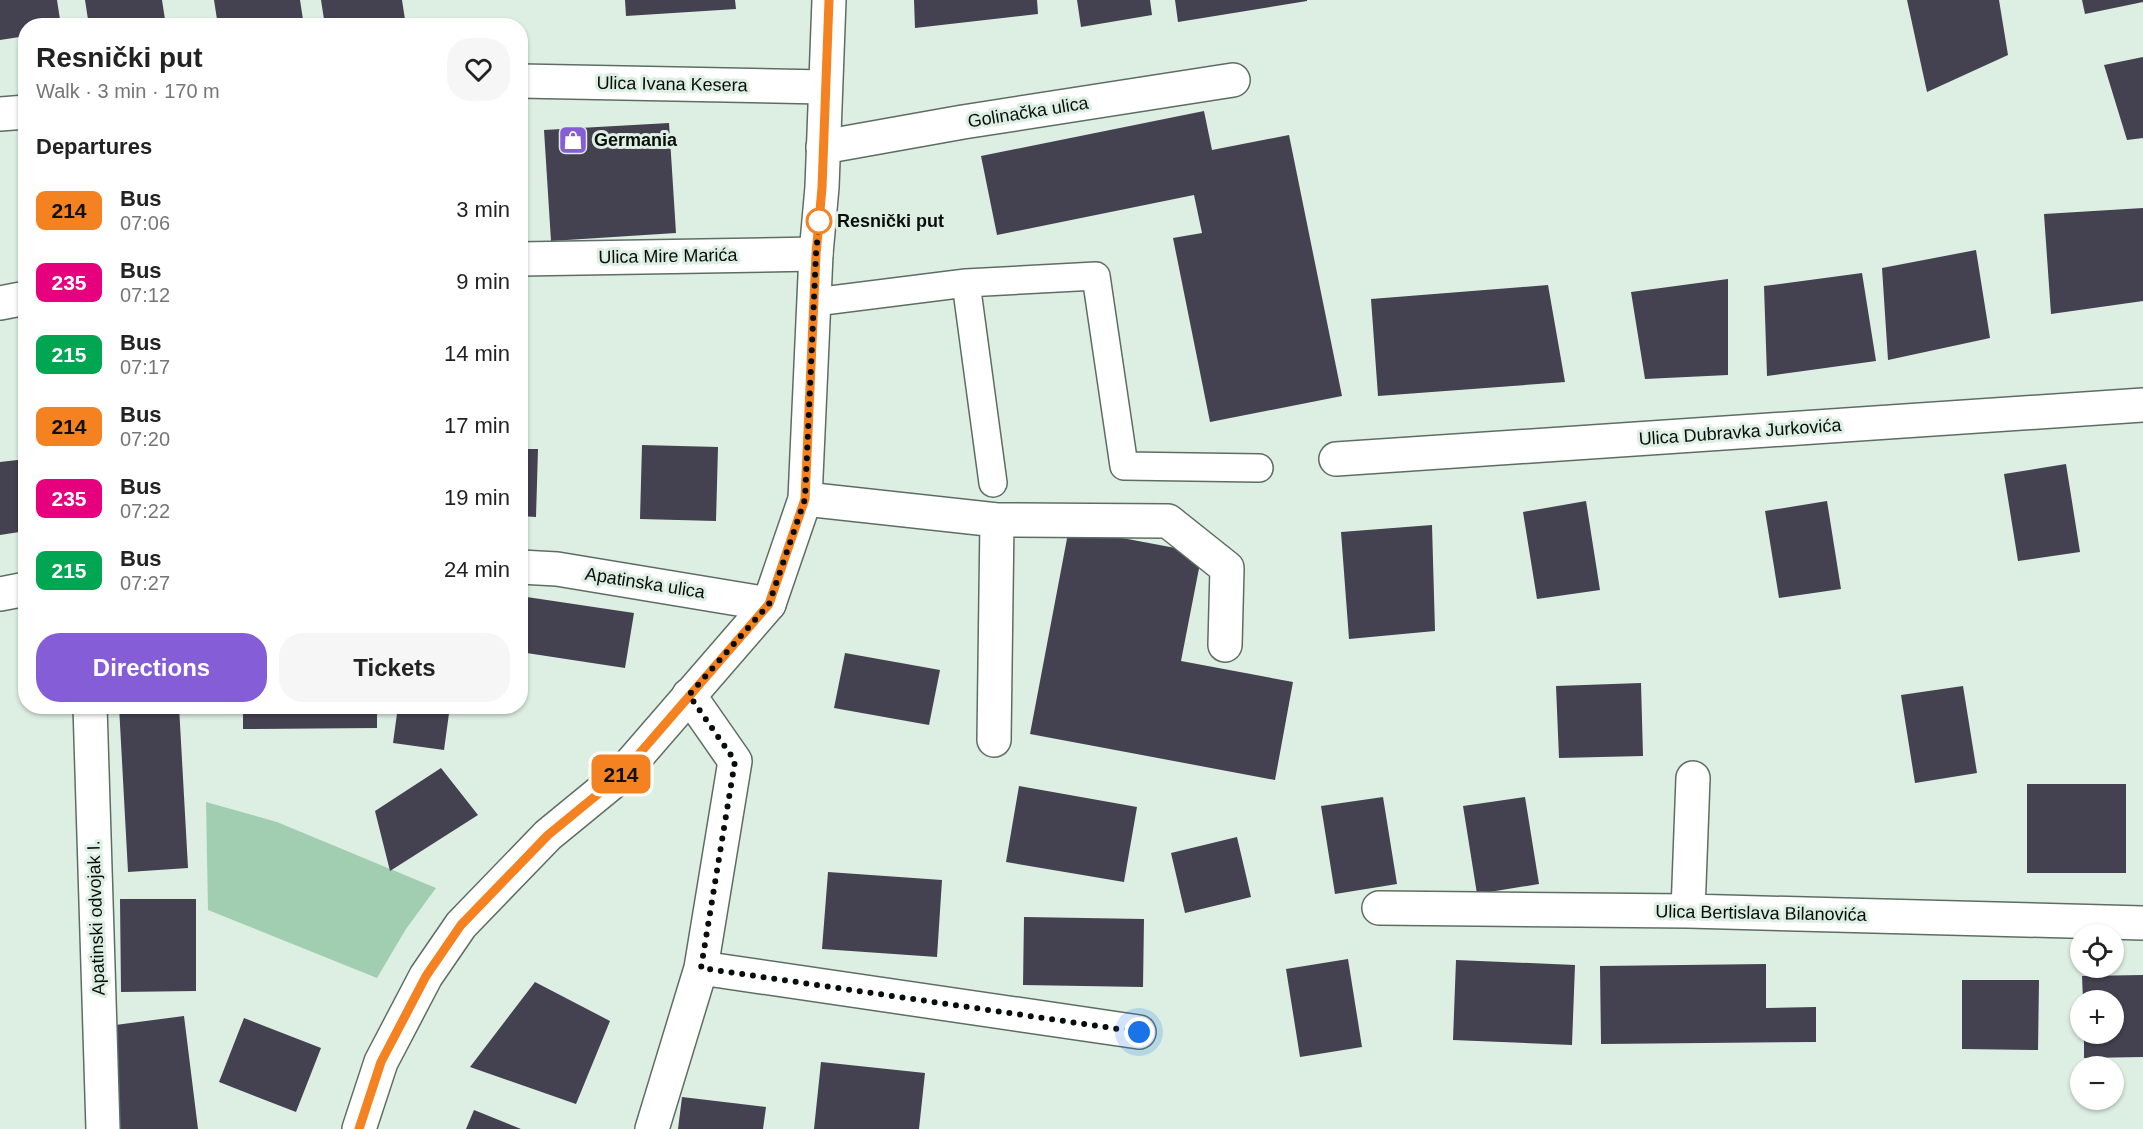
<!DOCTYPE html>
<meta charset="utf-8">
<style>
body{margin:0;font-family:Arial,sans-serif;background:#f6f6f6;color:#222;height:100vh;display:flex;flex-direction:column;font-size:22px;white-space:nowrap}
*{box-sizing:border-box;margin:0}
p{font-size:20px;color:#767676}
.icon{flex:none;width:33px;height:33px;fill:none;stroke:currentColor;stroke-width:2;stroke-linecap:round;stroke-linejoin:round}
.map{position:relative;flex:1;overflow:hidden}
.side{position:absolute;left:18px;top:18px;width:510px;height:696px;display:flex;flex-direction:column;background:#fff;border-radius:24px;box-shadow:0 2px 4px #0004}
.side>*{flex:none}
.badge{padding:0 12px;border-radius:9px;font-size:21px;line-height:39px}
.tools{position:absolute;left:2070px;top:924px;display:grid;gap:12px}
.tools a{display:grid;place-items:center;width:54px;height:54px;border-radius:50%;background:#fff;box-shadow:0 2px 4px #0004;font-size:30px}
.you{position:absolute;width:30px;height:30px;margin:-15px;border:4px solid #fff;border-radius:50%;background:#1a73e8;box-shadow:0 0 0 9px #1a73e833}
.map>.badge{position:absolute;translate:-50% -50%;box-shadow:0 0 0 3px #fff}
h2{padding:0 18px;font-size:22px;line-height:54px}
.round{display:grid;place-items:center;flex:none;width:63px;height:63px;border-radius:24px;background:#f6f6f6}
.summary{display:flex;align-items:center;justify-content:space-between;height:102px;padding:0 18px}
h1{font-size:28px;font-weight:600;line-height:45px}
.primary-button{display:flex;gap:12px;margin-top:auto;padding:12px 18px}
.primary-button a{flex:1;height:69px;border-radius:24px;background:#855dd7;color:#fff;font-size:24px;font-weight:600;line-height:69px;text-align:center}
.primary-button a+a{background:#f6f6f6;color:#222}
ul{padding:0;list-style:none}
li{display:flex;align-items:center;gap:18px;height:72px;padding:0 18px}
li div{flex:1}
li b{display:block;font-size:22px}
li em{font-style:normal}
li .badge{min-width:66px;font-weight:700;text-align:center}
.map>svg:first-child{display:block}
.green{fill:#a1ceb1}
.building{fill:#444150}
.lines{fill:none;stroke-linecap:round;stroke-linejoin:round}
.lane-casing{stroke:#5e6d63;stroke-width:30}
.street-casing{stroke:#5e6d63;stroke-width:36}
.secondary-casing{stroke:#5e6d63;stroke-width:36}
.lane{stroke:#fff;stroke-width:27}
.street{stroke:#fff;stroke-width:33}
.secondary{stroke:#fff;stroke-width:33}
.line-casing{stroke:#fff;stroke-width:14}
.line{stroke:#f58220;stroke-width:9}
.walk{stroke:#090e0b;stroke-width:6;stroke-dasharray:0 10.8}
.stop-dot{fill:#fff;stroke:#f58220;stroke-width:3}
.labels{text-anchor:middle;dominant-baseline:central;stroke-width:6;stroke-linejoin:round;paint-order:stroke}
.street-label{font-size:18px;fill:#090e0b;stroke:#ddefe3}
.poi-label{font-size:18px;font-weight:bold;fill:#090e0b;stroke:#ddefe3;text-anchor:start}
.stop-label{font-size:18px;font-weight:bold;fill:#090e0b;stroke:#ddefe3;text-anchor:start}
</style>
<div class="map">
<svg width="2143" height="1129" viewBox="0 0 2143 1129">
<rect width="100%" height="100%" fill="#ddefe3"/>
<path class="green" d="M206,802L277,822L436,888L406,929L377,978L208,910Z"/>
<path class="building" d="M0,0H57L61,26H26V36L0,40Z
M85,0H162L166,26H89Z
M214,0H300L304,26H218Z
M321,0H402L406,26H325Z
M625,0H735L736,9L626,16Z
M914,0H1037L1038,14L915,28Z
M1077,0H1150L1152,15L1081,27Z
M1175,0H1307V1L1178,22Z
M1907,0H1999L2008,55L1927,92Z
M2082,0H2143V2L2085,14Z
M2143,57V138L2127,140L2104,65Z
M1204,111L1212,150L1289,135L1342,396L1210,422L1173,238L1202,233L1194,195L997,235L981,156Z
M669,123L676,233L551,241L544,130Z
M2143,208V301L2051,314L2044,214Z
M1976,250L1990,338L1888,360L1882,268Z
M1862,273L1876,361L1767,376L1764,286Z
M1728,279V375L1645,379L1631,292Z
M1548,285L1565,382L1378,396L1371,299Z
M642,445L718,447L716,521L640,519Z
M520,449H538L536,517L520,516Z
M26,459V531L0,535V462Z
M2066,464L2080,552L2018,561L2004,474Z
M1586,501L1600,590L1537,599L1523,512Z
M1827,501L1841,589L1779,598L1765,511Z
M1432,525L1435,631L1349,639L1341,532Z
M1069,528L1202,553L1181,661L1293,682L1275,780L1030,734Z
M520,596L634,613L625,668L520,652Z
M845,653L940,670L929,725L834,708Z
M1641,683L1643,756L1559,758L1556,686Z
M1963,686L1977,773L1915,783L1901,695Z
M119,706H179L188,868L128,872Z
M243,706H377V728L243,729Z
M398,706H450L444,750L393,743Z
M441,768L478,815L390,871L375,811Z
M2027,784H2126V873H2027Z
M1019,786L1137,807L1124,882L1006,862Z
M1383,797L1397,884L1335,894L1321,806Z
M1525,797L1539,884L1477,894L1463,806Z
M1237,837L1251,897L1185,913L1171,853Z
M828,872L942,880L937,957L822,949Z
M120,899H196V991L121,992Z
M1024,917L1144,919L1143,987L1023,985Z
M1348,959L1362,1047L1300,1057L1286,969Z
M1456,960L1575,965L1572,1045L1453,1040Z
M1766,964V1008L1816,1007V1042L1601,1044L1600,966Z
M2143,975V1057L2084,1058V1034H2114V1000H2083L2082,976Z
M1962,980H2039L2038,1050L1962,1049Z
M535,982L610,1021L576,1104L470,1067Z
M184,1016L198,1129H113L100,1027Z
M244,1018L321,1048L296,1112L219,1082Z
M821,1062L925,1073L919,1129H814Z
M682,1097L766,1107L763,1129H678Z
M474,1110L521,1129H466Z"/>
<g class="lines">
<g class="lane-casing">
<path id="lane" d="M966,283L993,483
M815,302L966,283L1096,276L1124,466L1259,468"/>
</g>
<g class="street-casing">
<path id="street" d="M520,81L824,87
M0,114L26,112
M823,147L963,122L1233,80
M520,259L816,254
M0,303L26,298
M1336,459L2143,405
M805,499L997,520L1168,521L1227,568L1225,645
M520,567L557,569L769,604
M0,594L26,589
M90,706L103,1129
M994,740L997,520
M1379,908L1688,911L2143,923
M1688,911L1693,778
M701,968L1139,1032
M652,1129L701,968L735,761L689,695"/>
</g>
<g class="secondary-casing">
<path id="secondary" d="M359,1129L381,1062L426,976L461,925L548,835L620,776L769,604L805,499L816,254L822,187L829,0"/>
</g>
<use href="#lane" class="lane"/>
<use href="#street" class="street"/>
<use href="#secondary" class="secondary"/>
</g>
<g class="lines">
<g class="line-casing">
<path id="line" d="M359,1129L381,1062L426,976L461,925L548,835L620,776L769,604L805,499L816,254L822,188L829,0"/>
</g>
<use href="#line" class="line"/>
<path class="walk" d="M819,221L816,254L805,499L769,604L689,695L735,761L701,968L1139,1032"/>
</g>
<defs>
<g id="shop-square" transform="scale(1.5)"><rect x="-9" y="-9" width="18" height="18" rx="4" fill="#855dd7" stroke="#ddefe3"/><path d="M-5-2.5h2.3a2.7 3.5 0 0 1 5.4 0H5L5.5 6h-11ZM-1.5-2.5h3a1.5 2.3 0 0 0-3 0Z" fill="#fff"/></g>
</defs>
<g fill-rule="evenodd">
<use href="#shop-square" x="573" y="140"/>
</g>
<circle class="stop-dot" cx="819" cy="221" r="12"/>
<g class="labels">
<g class="street-label">
<text transform="translate(672 84) rotate(1)">Ulica Ivana Kesera</text>
<text transform="translate(1028 112) rotate(-9)">Golinačka ulica</text>
<text transform="translate(668 256) rotate(-1)">Ulica Mire Marića</text>
<text transform="translate(1740 432) rotate(-4)">Ulica Dubravka Jurkovića</text>
<text transform="translate(645 583) rotate(9)">Apatinska ulica</text>
<text transform="translate(1761 913) rotate(1)">Ulica Bertislava Bilanovića</text>
<text transform="translate(96 918) rotate(-92)">Apatinski odvojak I.</text>
</g>
<g class="poi-label">
<text x="594" y="140">Germania</text>
</g>
<g class="stop-label">
<text x="837" y="221">Resnički put</text>
</g>
</g>
</svg>
<div class="tools">
<a><svg class="icon" aria-label="locate" viewBox="0 0 24 24"><circle cx="12" cy="12" r="6"/><path d="M12 2v4M12 18v4M2 12h4M18 12h4"/></svg></a>
<a>+</a>
<a>−</a>
</div>
<div class="you" style="left:1139px;top:1032px"></div>
<b class="badge" style="left:621px;top:774px;background:#f58220;color:#111">214</b>
<section class="side">
<div class="summary"><div><h1>Resnički put</h1><p>Walk · 3 min · 170 m</p></div><a class="round"><svg class="icon" aria-label="heart" viewBox="0 0 24 24"><path d="M12 20l-8-8c-3-5 5-10 8-4 3-6 11-1 8 4z"/></svg></a></div>
<h2>Departures</h2>
<ul>
<li><span class="badge" style="background:#f58220;color:#111">214</span><div><b>Bus</b><p>07:06</p></div><em>3 min</em></li>
<li><span class="badge" style="background:#e6007e;color:#fff">235</span><div><b>Bus</b><p>07:12</p></div><em>9 min</em></li>
<li><span class="badge" style="background:#00a651;color:#fff">215</span><div><b>Bus</b><p>07:17</p></div><em>14 min</em></li>
<li><span class="badge" style="background:#f58220;color:#111">214</span><div><b>Bus</b><p>07:20</p></div><em>17 min</em></li>
<li><span class="badge" style="background:#e6007e;color:#fff">235</span><div><b>Bus</b><p>07:22</p></div><em>19 min</em></li>
<li><span class="badge" style="background:#00a651;color:#fff">215</span><div><b>Bus</b><p>07:27</p></div><em>24 min</em></li>
</ul>
<div class="primary-button"><a>Directions</a><a>Tickets</a></div>
</section>
</div>
